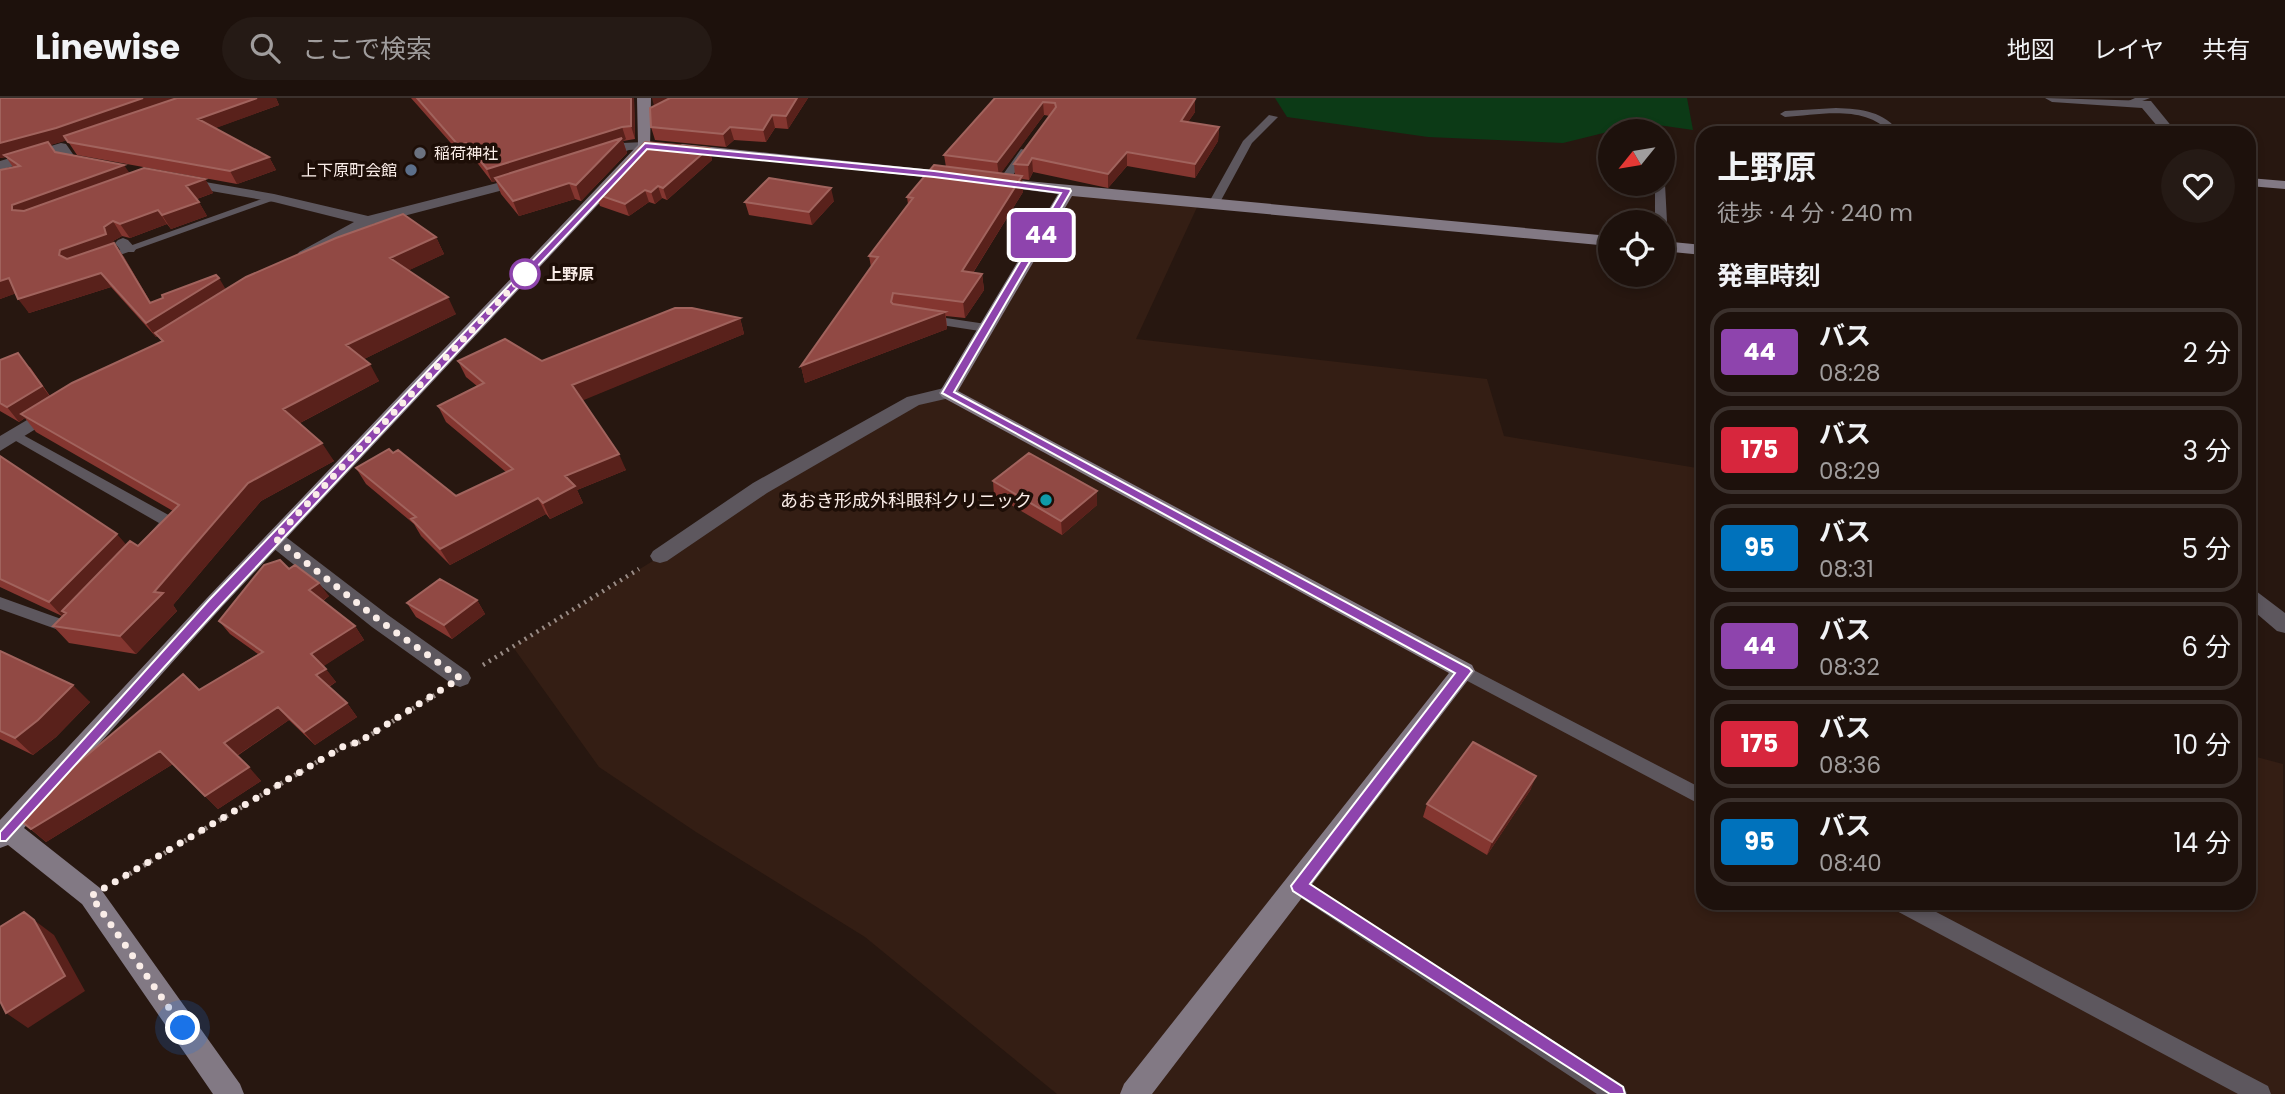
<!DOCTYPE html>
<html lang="ja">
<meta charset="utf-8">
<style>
body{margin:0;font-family:Poppins,"Noto Sans JP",sans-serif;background:#251a15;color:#f1f3f6;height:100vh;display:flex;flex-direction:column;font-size:26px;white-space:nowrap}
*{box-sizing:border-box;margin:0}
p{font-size:23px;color:#a09d9d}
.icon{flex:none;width:38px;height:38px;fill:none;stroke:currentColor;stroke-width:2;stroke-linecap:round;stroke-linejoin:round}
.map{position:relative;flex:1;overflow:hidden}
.drawer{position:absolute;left:1696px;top:28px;width:560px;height:784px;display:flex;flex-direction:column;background:#1d110c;border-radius:21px;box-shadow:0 4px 10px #0003,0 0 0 2px #3b312d}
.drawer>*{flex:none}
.badge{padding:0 14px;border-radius:5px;font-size:24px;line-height:46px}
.needle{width:46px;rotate:240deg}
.buttons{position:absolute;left:1598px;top:21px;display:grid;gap:14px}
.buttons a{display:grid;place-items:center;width:77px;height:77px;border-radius:50%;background:#1d110c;box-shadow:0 4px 10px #0003,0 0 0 2px #3b312d;font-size:35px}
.you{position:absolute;width:35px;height:35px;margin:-18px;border:5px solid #fff;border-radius:50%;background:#1a73e8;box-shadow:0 0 0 10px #1a73e833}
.map>.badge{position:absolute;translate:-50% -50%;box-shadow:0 0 0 4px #fff}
h2{padding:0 21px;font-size:26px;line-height:63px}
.round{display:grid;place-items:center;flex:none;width:74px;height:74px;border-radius:37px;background:#251a15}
.head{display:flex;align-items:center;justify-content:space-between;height:119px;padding:0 21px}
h1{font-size:33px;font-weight:700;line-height:52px}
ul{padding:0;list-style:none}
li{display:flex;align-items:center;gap:21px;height:88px;margin:0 14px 10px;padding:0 7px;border:4px solid #3b312d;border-radius:21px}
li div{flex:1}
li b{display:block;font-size:26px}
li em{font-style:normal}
li .badge{min-width:77px;font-weight:700;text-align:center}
header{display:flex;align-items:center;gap:42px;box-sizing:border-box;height:98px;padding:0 35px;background:#1d110c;border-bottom:2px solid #3b312d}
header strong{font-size:33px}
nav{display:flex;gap:38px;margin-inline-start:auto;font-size:24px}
.search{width:490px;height:63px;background:#251a15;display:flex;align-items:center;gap:18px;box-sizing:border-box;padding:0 24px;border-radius:38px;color:#a09d9d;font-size:26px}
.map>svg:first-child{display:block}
.built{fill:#341e14}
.green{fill:#0c3a16}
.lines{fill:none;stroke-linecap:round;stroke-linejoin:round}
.path-far1{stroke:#998b85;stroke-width:4.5;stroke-dasharray:2 5;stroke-linecap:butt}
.path{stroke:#998b85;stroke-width:5;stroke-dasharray:2 6;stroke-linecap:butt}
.lane{fill:#5d575e;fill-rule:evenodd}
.street{fill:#5d575e;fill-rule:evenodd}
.secondary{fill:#827984;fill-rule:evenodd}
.wall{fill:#843630;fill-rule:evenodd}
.shaded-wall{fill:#59211b}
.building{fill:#914944;stroke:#a1635d;stroke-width:2}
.line{fill:#8e44ad;stroke:#fff;stroke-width:2}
.walk{stroke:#faede8;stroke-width:7;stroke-dasharray:0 12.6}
.worship-dot{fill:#6b7280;stroke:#1d0e07;stroke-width:2.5}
.service-dot{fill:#5c6f8a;stroke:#1d0e07;stroke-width:2.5}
.stop-dot{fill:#fff;stroke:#8e44ad;stroke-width:3.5}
.culture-dot{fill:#0f9aa8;stroke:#1d0e07;stroke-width:2.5}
.labels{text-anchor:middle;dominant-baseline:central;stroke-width:7;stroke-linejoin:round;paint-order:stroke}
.far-poi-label{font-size:16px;fill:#faede8;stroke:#1d0e07;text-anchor:start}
.far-stop-label{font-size:16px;font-weight:bold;fill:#faede8;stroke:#1d0e07;text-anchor:start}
.poi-label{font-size:18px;fill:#faede8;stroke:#1d0e07;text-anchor:end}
</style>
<header>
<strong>Linewise</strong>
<div class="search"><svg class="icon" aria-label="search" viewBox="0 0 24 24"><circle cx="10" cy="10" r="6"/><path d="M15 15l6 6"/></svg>ここで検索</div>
<nav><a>地図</a><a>レイヤ</a><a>共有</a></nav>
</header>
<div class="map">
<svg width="2285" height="996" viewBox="0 0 2285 996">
<rect width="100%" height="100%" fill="#271710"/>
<path class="built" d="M1067,93L1199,105L1136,241L1487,281L1504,338L1703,371V805H2249V657L2283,666L2285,996H1057L865,839L696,734L599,669L513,549L913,303L948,295Z"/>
<path class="green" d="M1275,0H1687L1693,32L1644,25L1563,45L1428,39L1287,19Z"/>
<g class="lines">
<path class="path-far1" d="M483,567L639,471"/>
<path class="path" d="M116,784L344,648L359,644L437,596"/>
<path class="lane" d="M2135,0H2150L2129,8L2124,5Z
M1836,10C1862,11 1884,13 1900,35H1890C1866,6 1818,17 1785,19L1780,16L1785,13Z
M1269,17L1278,19L1252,45L1218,108H1210L1208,106L1243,43Z
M1021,51L1030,53L1006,87H998L997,85Z
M1662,83L1665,86L1667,124L1662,127V124H1655V86H1662Z
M270,98L280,100L120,157L116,159L110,155Z
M926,217L986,226L992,230L986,234L922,224V218Z
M14,332L174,420L176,424L162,440H152L149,436L159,425L9,339L7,336L9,333Z
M0,499L64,522L73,516L79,518L81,522L73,533L67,535L0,511Z
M1464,567L1703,691V708L1458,578L1456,573L1458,568Z
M1299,779L1624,988L1627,996H1597L1292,794L1289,788L1292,782Z
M1890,805H1919L2268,988L2271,996H2238L1893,811Z"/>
<path class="street" d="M2045,0L2151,3L2177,35H2163L2142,10L2052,4Z
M645,44L652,48L650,51L629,52L599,62L592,58L622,45Z
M61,45L66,46L75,59L94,63L96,66L89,70L65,65L58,55L0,72V63Z
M525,78L532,82L530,85L373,126L305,162L299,160L297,157L299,154L354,124L274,104L182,88L175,84L182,80L274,96L368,118Z
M123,140L128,142L136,151L134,154H122L115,145L118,142Z
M948,289L954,291L957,295L954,299L919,307L767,395L667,463L660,465L653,463L650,458L653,453L753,385L907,299Z
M54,306L60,308L63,312L60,316L0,353V338Z
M275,434L282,436L388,517L468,574L471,580L468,586L460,589L452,586L372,529L268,446L265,441L268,436Z
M2249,490L2256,493L2285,515V535L2277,533L2249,509Z"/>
<path class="secondary" d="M637,0H651L650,51L221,510L24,730L100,790L240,986L244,996H213L82,806L8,747L0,750V722L207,500L638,47Z
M682,46L953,74L960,78L953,82L677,53L675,50Z
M995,80L1610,138V148L1072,98L958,293L1472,567L1475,573L1152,996H1120L1124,986L1449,575L942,299L939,295L1058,96L990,87L988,84Z
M2249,80L2285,83V91L2249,88Z
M1662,143L1703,147V157L1662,153Z"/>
</g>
<path class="wall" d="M0,0H276L279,7L215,30L269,59L276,72L237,86L77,57L67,42L50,47L55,54L130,75L205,81L213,95L197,101L207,118L171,131L167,126L130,140L122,138L113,143L124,159L151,205L226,192L436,139L444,156L409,172L456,216L364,261L379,283L300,325L334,363L261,403L173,507L177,513L136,556L69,545L53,528L62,518L0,489V358L126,447L138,448L173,413L36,334L25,320L19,324L0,313V262L30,269L50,298L162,244L158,238L156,239L111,189L29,215L16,195L0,201V72L13,69L6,59L0,60Z
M411,0H634L635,41L623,43L627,55L581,103L575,101L519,118L501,96L496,83L492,84L472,58L465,61Z
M670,0H808L788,31L775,30L766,44L734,42L726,49L655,42L651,29Z
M995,0L1195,1V14L1188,24L1219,29L1218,43L1195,80L1127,68L1108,90L1033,74L1029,82L1022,81L1023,94L973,175L982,176L984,192L965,220L946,218L947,231L805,285L801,268L871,169L869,158L908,106L907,99L946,69L944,57ZM1044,17L1050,18L1014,66L1015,78L1000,76Z
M709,50L712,62L667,102L662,100L655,106L649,104L629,118L600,108L596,96Z
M834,103L812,127L749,117L745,104Z
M740,220L744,236L582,302L626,372L577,392L583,405L550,421L546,416L450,467L421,438L414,426L366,386L356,370L456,398L506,374L446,324L438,308L477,288L466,279L458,263H542Z
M993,383L1097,393V407L1062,437L994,397Z
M289,471L329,498L323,503L355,528L364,542L323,568L336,584L329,589L347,605L357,619L315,647L289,622L237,658L261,683L218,711L173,666L46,744L15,718L199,592L258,556L230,536L219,523Z
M477,502L485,516L452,541L416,519L407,505Z
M0,553L90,604L56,639L33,657L0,641Z
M1531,691L1487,757L1423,719L1427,706Z"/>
<path class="shaded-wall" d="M143,0H186L65,43L7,59L4,57L6,59L0,60V45Z
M257,0H276L279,7L205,34L198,21Z
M631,0H634L635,41L631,28Z
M652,0H669L654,8Z
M797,0H808L788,31L786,18Z
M1195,1V14L1180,36L1181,23Z
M1043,4L1044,17L999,78L997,64Z
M772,17L775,30L766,44L763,32Z
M622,29L626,41L623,43L627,55L581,103L576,87L618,44L495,80L496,83L492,84L487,71Z
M730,29L734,42L726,49L723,36Z
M1219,29L1218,43L1195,80V66Z
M466,45L472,58L465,61L459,48Z
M709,50L712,62L667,102L663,90Z
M1127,54V68L1108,90V76Z
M269,59L276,72L237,86L230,73Z
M1032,60L1033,74L1029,82L1028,67Z
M124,67L133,80L22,126L12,112V107Z
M1022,78L1023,94L964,189L962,173Z
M205,81L213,95L194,102L186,88Z
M569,85L575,101L519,118L513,103Z
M658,88L662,100L655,106L651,94Z
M831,90L834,103L812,127L809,114Z
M645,92L649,104L629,118L625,106Z
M199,104L207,118L171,131L162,117Z
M158,112L167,126L130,140L120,126Z
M113,123L122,138L113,143L116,150L70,167L59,157L60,152Z
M436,139L444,156L399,177L390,160Z
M114,145L124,159L158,217L219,180L228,195L155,235L158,238L156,239L146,225L150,205Z
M101,175L111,189L29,215L18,201Z
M982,176L984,192L965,220L963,204Z
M9,180L20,194L0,201V183Z
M448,199L456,216L356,265L346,247Z
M945,214L947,231L805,285L801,268Z
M740,220L744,236L579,304L572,287Z
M18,255L53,303L21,316L25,320L19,324L7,309Z
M370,266L379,283L294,328L283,311Z
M322,345L334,363L261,403L173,507L177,513L136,556L120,538L154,494L248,385Z
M619,356L626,372L577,392L583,405L550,421L543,405L565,378Z
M1097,393V407L1062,437L1061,423Z
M538,400L546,416L450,467L440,451Z
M117,436L130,451L62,513L66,517L63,519L49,504Z
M319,485L329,498L319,505L309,492Z
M477,502L485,516L452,541L444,527Z
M355,528L364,542L321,570L311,556Z
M326,571L336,584L326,590L316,577Z
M73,587L90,604L56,639L33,657L15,640Z
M347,605L357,619L315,647L304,634Z
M278,609L289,622L236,658L224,645Z
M160,653L173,666L46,744L31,731Z
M249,669L261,683L218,711L205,698Z
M1536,678L1531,691L1487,757L1492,744Z
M34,822L54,837L85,893L28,930L6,915Z"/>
<path class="building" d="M0,0H143L56,30L0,45Z
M177,0H257L198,21L269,59L230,73L68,44L64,38Z
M417,0H631V28L622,29L487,71L466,45L459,48Z
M670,0H797L786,18L772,17L763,32L730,29L723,36L651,29L650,10Z
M995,0H1192L1195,1L1181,23L1219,29L1195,66L1127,54L1108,76L1032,60L1028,67L1014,66L1056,9L1055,5L1043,4L997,64L944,57Z
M622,40L576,87L569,85L513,103L495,80Z
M48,44L55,54L124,67L12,107V112L24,113L144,70L205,81L186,88L199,104L162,117L158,112L120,126L113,123L104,129L106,136L60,152L59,157L67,161L114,145L150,205L163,200L162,197L216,177L219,180L146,225L101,175L18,201L9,180L0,183V72L20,68L4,57Z
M645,44L709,50L663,90L658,88L651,94L645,92L625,106L596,96Z
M934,67L1022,78L962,173L982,176L963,204L893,195L891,204L893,206L945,214L801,268L878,159L869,158L913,100L907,99Z
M769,80L831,90L809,114L745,104Z
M403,116L436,139L390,160L448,199L346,247L370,266L283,311L322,345L248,385L154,494L163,495L120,538L53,528L66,515L62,513L130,443L138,448L179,407L21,316L72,285L163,243L155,235L246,179L336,140Z
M675,210H692L740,220L572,287L619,356L565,378L575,388L543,405L538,400L440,451L411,421L416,419L356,370L389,351L393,355L398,352L456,398L513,371L438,308L484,285L458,263L505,241L542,263Z
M18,255L42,288L7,309L0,305V262Z
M1029,355L1097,393L1061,423L993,383Z
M0,358L117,436L49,504L0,481Z
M280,462L289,471L295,467L319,485L309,492L355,528L311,556L326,571L316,577L347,605L304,634L278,609L224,645L249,669L205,698L160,653L31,731L15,718L183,576L199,592L263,554L219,523L264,467Z
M440,481L477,502L444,527L407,505Z
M0,553L73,587L38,622L15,640L0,633Z
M1473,644L1536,678L1492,744L1427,706Z
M24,814L34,822L65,878L6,915L0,903V829Z"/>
<path class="line" d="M645,45L934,73L1070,91L1071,93L954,294L1469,570L1472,573L1469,577L1310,786L1623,989L1625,996H1610L1293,793L1291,788L1455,575L942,295L1061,95L934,79L647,51L219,509L6,743H0V734L209,502Z"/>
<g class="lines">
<path class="walk" d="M183,930L91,798L344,648L359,644L460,580L380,523L275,440L525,176"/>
</g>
<circle class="worship-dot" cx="420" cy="55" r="7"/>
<circle class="service-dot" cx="411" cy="72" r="7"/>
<circle class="stop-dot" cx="525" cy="176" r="14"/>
<circle class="culture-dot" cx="1046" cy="402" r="7"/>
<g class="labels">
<g class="far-poi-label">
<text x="434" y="55">稲荷神社</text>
<text x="397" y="72" text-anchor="end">上下原町会館</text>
</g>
<g class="far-stop-label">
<text x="546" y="176">上野原</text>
</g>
<g class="poi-label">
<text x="1032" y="402">あおき形成外科眼科クリニック</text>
</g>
</g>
</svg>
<div class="buttons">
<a><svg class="needle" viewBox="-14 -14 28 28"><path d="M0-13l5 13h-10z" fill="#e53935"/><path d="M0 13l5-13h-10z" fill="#a09d9d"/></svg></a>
<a><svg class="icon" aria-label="locate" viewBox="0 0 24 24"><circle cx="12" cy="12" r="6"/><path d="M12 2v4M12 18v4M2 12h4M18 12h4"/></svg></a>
</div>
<div class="you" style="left:183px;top:930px"></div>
<b class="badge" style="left:1041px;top:137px;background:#8e44ad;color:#fff">44</b>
<section class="drawer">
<div class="head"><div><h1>上野原</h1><p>徒歩 · 4 分 · 240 m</p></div><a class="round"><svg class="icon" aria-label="heart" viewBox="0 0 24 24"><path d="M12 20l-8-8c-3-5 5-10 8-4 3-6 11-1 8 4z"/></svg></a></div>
<h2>発車時刻</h2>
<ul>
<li><span class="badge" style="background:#8e44ad;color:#fff">44</span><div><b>バス</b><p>08:28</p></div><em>2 分</em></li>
<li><span class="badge" style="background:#d7263d;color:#fff">175</span><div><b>バス</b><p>08:29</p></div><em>3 分</em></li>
<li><span class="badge" style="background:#0072bc;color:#fff">95</span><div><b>バス</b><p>08:31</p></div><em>5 分</em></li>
<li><span class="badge" style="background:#8e44ad;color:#fff">44</span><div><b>バス</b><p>08:32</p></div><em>6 分</em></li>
<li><span class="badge" style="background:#d7263d;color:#fff">175</span><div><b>バス</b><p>08:36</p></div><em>10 分</em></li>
<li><span class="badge" style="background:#0072bc;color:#fff">95</span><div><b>バス</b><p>08:40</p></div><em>14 分</em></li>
</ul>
</section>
</div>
